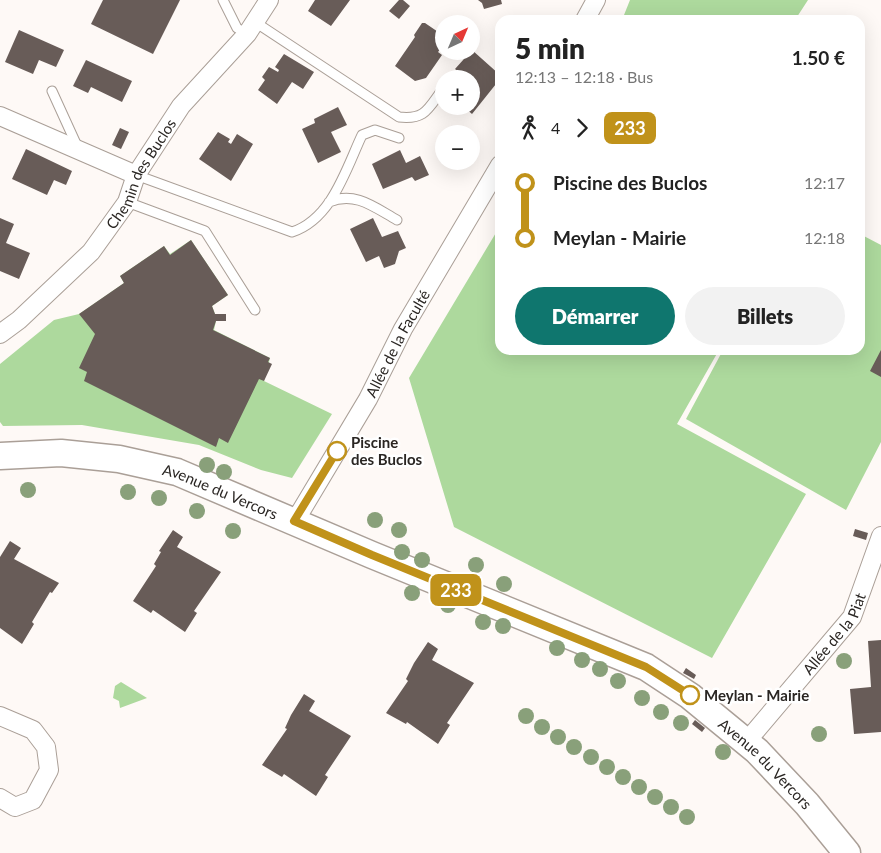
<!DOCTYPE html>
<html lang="fr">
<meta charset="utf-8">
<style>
body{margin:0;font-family:Lato,sans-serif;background:#f2f2f2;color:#222;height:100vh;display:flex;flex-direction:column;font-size:19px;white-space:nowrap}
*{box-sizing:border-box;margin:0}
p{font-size:16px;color:#767676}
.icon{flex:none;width:28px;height:28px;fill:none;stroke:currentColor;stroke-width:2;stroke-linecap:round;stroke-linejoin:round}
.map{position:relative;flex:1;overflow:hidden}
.side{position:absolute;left:495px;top:15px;width:370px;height:340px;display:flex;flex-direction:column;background:#fff;border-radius:15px;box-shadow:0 5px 20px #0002}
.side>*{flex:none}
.badge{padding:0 10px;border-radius:8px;font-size:18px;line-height:32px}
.needle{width:32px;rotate:44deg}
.controls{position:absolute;left:435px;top:15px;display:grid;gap:10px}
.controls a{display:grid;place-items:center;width:45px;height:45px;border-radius:50%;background:#fff;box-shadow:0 5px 20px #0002;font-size:25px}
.map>.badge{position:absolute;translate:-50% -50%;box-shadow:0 0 0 2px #fff}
.legs{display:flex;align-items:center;gap:8px;height:55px;padding:0 20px;font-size:16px}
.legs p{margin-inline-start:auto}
.head{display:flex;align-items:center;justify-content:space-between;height:85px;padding:0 20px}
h1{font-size:28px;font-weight:800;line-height:38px}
.button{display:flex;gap:10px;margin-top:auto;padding:10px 20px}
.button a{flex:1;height:58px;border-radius:30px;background:#0f766e;color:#fff;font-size:20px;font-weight:800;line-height:58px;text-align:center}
.button a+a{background:#f2f2f2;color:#222}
ul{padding:0 20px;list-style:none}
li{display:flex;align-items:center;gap:18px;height:55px;font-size:19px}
li i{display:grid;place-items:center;width:8px;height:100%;margin:0 6px;background:currentColor}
li i::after{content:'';width:12px;height:12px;margin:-6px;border:4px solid;border-radius:50%;background:#fff}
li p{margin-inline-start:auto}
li:first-child i{background:linear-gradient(#0000 50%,currentColor 0)}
li:last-child i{background:linear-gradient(currentColor 50%,#0000 0)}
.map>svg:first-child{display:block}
.green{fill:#add99d}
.building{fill:#685c58}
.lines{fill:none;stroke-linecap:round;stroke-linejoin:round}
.lane-casing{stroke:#aa9f97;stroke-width:11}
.street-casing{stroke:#aa9f97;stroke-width:20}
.secondary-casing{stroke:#aa9f97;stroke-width:29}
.lane{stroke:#fff;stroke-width:9}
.street{stroke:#fff;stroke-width:18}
.secondary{stroke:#fff;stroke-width:26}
.tree{fill:#89a07a}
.line-1-casing{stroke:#fff;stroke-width:11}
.line-1{stroke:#c0921a;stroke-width:8}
.stop-1-dot{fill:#fff;stroke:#c0921a;stroke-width:2.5}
.labels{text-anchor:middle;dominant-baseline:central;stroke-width:5;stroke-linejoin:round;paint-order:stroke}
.street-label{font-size:15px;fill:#2a2623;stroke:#fff}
.stop-label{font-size:15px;font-weight:bold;fill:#2a2623;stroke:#fff;text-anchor:start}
</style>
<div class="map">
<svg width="881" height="853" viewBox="0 0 881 853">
<rect width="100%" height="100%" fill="#fef9f6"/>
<path class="green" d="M630,0H808L795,20H622Z
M500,226V350H719L677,424L806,494L712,658L454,527L409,378Z
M860,234L881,245V442L846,510L686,419L723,350H860Z
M191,240L228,295L212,306L215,314H226V321H216L214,330L270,358L264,381L332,414L292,478L261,470L199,445L82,425L3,426L0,422V364L54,320L79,314L124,283L120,276L164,246L170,254Z
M121,682L147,698L120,708L119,701L113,698L115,686Z"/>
<path class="building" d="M103,0H180L153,54L91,24Z
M315,0H350L331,26L308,11Z
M399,0H403L410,6L399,19L389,11Z
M478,0H501L502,4L484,9L482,3Z
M422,23H425L444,36V44L438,52L442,55L426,78L415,81L395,66L415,37L414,35Z
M19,30L64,50L56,67L39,60L33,74L5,62Z
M472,50L500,75V79L472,114L463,106H471V79H463L465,77L455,69Z
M284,54L314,72L303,89L292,82L277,104L258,90L265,80L262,77L269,67L278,72L279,70L275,67Z
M86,60L132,81L122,102L91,87L88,93L73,86Z
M338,107L347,125L331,132L341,152L318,163L302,129L315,123L314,119Z
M120,128L129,132L121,149L112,145Z
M218,132L230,139L228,142L231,144L237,134L253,144L231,181L199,159Z
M26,149L72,171L66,185L54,180L47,195L12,179Z
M400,150L406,163L420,156L429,175L415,181L412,177L383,189L372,164Z
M0,218L14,224L6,243L30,253L19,279L0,271Z
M373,218L382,237L398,231L406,248L399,251L395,264L384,268L379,256L366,262L350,229Z
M191,240L228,295L212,306L215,314H226V321H216L213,330L270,358L268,362L272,364L264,381L259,379L228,443L219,438L216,447L84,381L87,372L79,368L95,334L79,314L124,283L120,276L164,246L170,255Z
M881,350V377L870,371Z
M855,529L868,533L866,540L853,536Z
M173,530L183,537L177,547L221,572L194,611L197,613L185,632L153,610L151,613L133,601L156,566L154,564L161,552L159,551Z
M10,541L21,548L14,559L59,583L52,593L50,592L32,622L34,624L22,644L0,628V557Z
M881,640V732L854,734L850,689L871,687L868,641Z
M428,642L438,649L432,660L474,683L447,723L450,725L438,744L407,722L406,724L386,713L408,681L406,679L414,663Z
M686,668L696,675L694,679L683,673Z
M304,694L315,701L309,711L351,736L325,775L328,777L316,796L284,774L282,777L262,765L287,729L285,728L291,715Z
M695,720L705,728L702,732L692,724Z"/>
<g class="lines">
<g class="lane-casing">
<path id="lane" d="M223,0L237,28L247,34
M255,22L399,117C425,120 428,109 442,90
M52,91L78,148
M136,175L292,232C332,219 346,169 362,135L375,130L399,138
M127,202L205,231L255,310
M329,202C355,191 374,207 397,220"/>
</g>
<g class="street-casing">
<g id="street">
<path d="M585,20L596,0"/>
<path d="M0,116L136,175"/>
<path id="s1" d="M0,334L19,320L91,252L127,202L136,175L181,106L247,34L269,0"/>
<path id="s2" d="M295,521L368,399L403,329L500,165"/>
<path d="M0,716L33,730L46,747L49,770L33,800L15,807L0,798"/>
<path id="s3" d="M747,741L852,617L881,536"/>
</g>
</g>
<g class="secondary-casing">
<g id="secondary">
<path id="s4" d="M0,456L61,453L119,459L177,472L372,555L646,667L690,696L757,751L807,804L847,853"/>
</g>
</g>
<use href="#lane" class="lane"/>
<use href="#street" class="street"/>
<use href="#secondary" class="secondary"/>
</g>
<g class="tree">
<circle cx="207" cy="465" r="8"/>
<circle cx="224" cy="472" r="8"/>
<circle cx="28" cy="490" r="8"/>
<circle cx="128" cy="492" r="8"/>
<circle cx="159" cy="498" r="8"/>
<circle cx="197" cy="511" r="8"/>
<circle cx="375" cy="520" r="8"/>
<circle cx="399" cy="530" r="8"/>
<circle cx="233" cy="531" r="8"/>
<circle cx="402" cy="552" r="8"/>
<circle cx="422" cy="560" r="8"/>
<circle cx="476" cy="565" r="8"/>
<circle cx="504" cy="584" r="8"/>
<circle cx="412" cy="593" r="8"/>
<circle cx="448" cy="605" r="8"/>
<circle cx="483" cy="622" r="8"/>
<circle cx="503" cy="626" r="8"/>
<circle cx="557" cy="648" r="8"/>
<circle cx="582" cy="660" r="8"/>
<circle cx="844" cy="661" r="8"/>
<circle cx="600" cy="669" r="8"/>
<circle cx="618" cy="681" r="8"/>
<circle cx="642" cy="698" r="8"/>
<circle cx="661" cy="712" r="8"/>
<circle cx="526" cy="716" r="8"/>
<circle cx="681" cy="723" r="8"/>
<circle cx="542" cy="727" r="8"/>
<circle cx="819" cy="734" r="8"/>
<circle cx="558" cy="737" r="8"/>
<circle cx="574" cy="747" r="8"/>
<circle cx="723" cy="752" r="8"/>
<circle cx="591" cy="757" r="8"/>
<circle cx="607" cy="767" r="8"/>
<circle cx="623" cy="777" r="8"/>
<circle cx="639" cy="787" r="8"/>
<circle cx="655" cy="797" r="8"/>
<circle cx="671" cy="807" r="8"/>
<circle cx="687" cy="817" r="8"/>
</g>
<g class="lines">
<g class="line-1-casing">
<path id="line-1" d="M337,451L294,521L372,555L646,667L690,695"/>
</g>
<use href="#line-1" class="line-1"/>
</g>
<g class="stop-1-dot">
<circle cx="337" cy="451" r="9"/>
<circle cx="690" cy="695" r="9"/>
</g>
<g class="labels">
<g class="street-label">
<text stroke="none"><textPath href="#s1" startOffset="216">Chemin des Buclos</textPath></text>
<text stroke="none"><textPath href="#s2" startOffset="205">Allée de la Faculté</textPath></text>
<text stroke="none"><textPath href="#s4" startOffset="226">Avenue du Vercors</textPath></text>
<text stroke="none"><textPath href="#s3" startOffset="139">Allée de la Piat</textPath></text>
<text stroke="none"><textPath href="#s4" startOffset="841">Avenue du Vercors</textPath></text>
</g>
<g class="stop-label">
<text x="351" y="442">Piscine<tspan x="351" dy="17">des Buclos</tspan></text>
<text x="704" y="695">Meylan - Mairie</text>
</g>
</g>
</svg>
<div class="controls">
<a><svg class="needle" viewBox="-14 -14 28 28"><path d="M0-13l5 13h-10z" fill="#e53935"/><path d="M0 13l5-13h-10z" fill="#767676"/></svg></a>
<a>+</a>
<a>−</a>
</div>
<b class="badge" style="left:456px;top:590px;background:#c0921a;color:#fff">233</b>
<section class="side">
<div class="head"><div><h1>5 min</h1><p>12:13 – 12:18 · Bus</p></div><b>1.50 €</b></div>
<div class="legs"><svg class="icon" aria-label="walk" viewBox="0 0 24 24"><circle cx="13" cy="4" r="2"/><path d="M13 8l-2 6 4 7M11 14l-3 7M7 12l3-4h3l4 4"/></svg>4<svg class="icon" aria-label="forward" viewBox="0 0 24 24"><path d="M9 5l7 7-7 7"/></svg><b class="badge" style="background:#c0921a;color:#fff">233</b></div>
<ul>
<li><i style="color:#c0921a"></i><b>Piscine des Buclos</b><p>12:17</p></li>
<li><i style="color:#c0921a"></i><b>Meylan - Mairie</b><p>12:18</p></li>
</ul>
<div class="button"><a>Démarrer</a><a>Billets</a></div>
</section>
</div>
